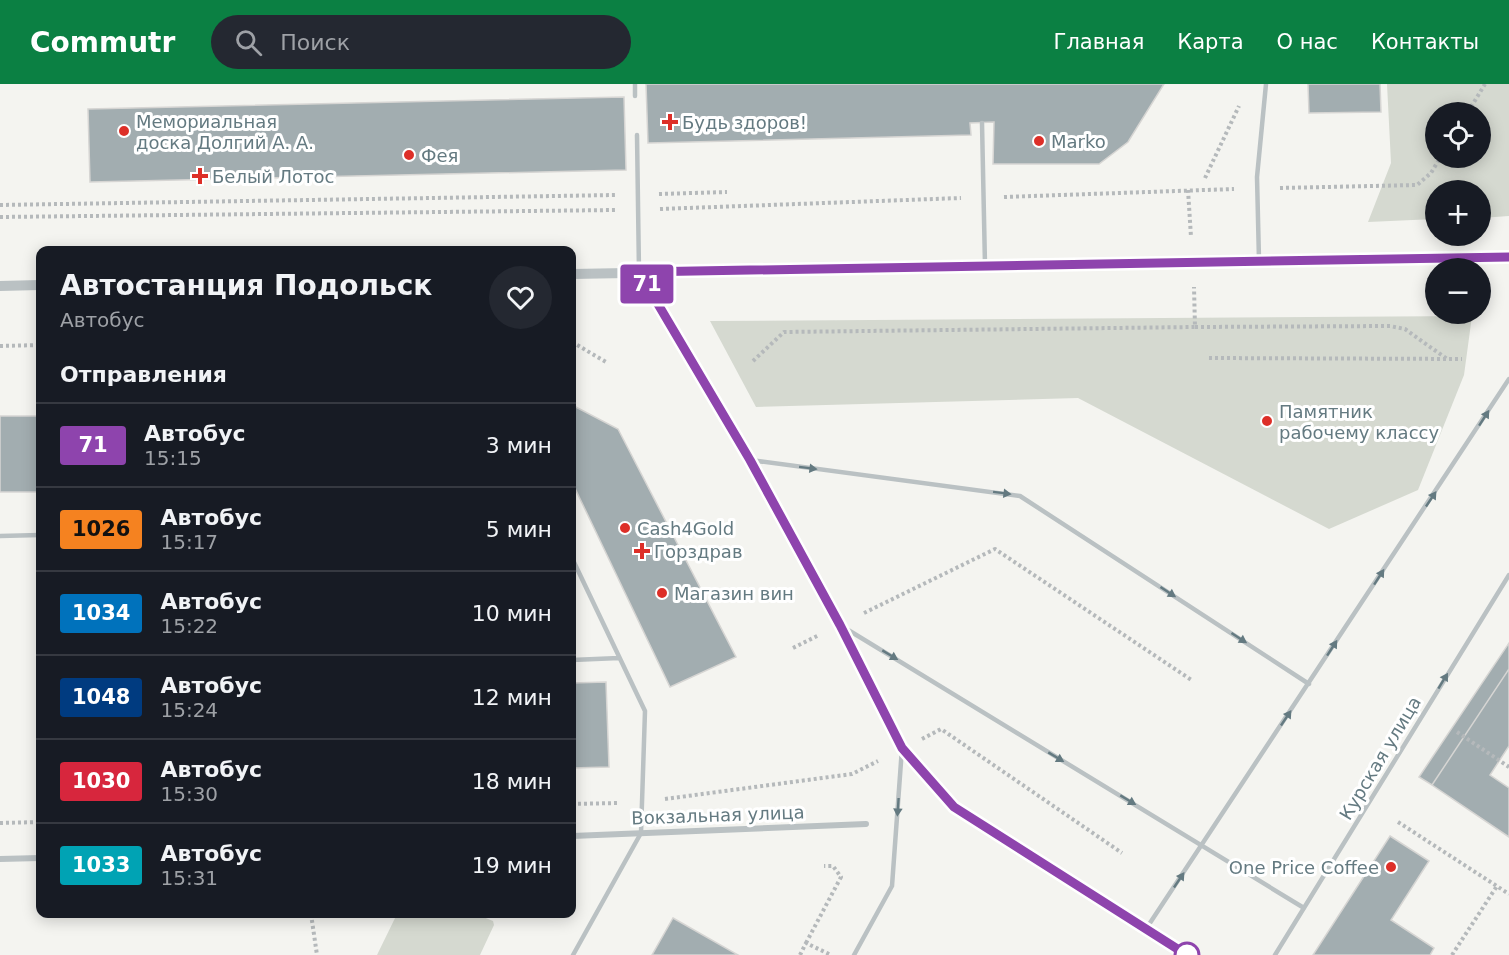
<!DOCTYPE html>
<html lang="ru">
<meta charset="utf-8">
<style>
body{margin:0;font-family:"DejaVu Sans",sans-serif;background:#242831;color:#f1f3f6;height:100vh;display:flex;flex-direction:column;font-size:22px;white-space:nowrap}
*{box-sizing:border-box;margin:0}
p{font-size:20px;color:#9ea1a6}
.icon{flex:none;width:33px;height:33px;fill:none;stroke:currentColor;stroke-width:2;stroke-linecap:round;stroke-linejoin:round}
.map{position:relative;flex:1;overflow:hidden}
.drawer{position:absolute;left:36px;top:162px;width:540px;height:672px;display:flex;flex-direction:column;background:#171b24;border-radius:12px;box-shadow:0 3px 15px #0003}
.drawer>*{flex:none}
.badge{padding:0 12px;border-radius:4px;font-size:21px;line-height:39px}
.tools{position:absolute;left:1425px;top:18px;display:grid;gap:12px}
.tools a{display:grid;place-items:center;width:66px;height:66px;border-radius:50%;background:#171b24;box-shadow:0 3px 15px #0003;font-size:30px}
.map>.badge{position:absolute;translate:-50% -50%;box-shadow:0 0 0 3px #fff}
h2{padding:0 24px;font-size:22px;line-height:54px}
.round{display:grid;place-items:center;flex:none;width:63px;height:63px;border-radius:32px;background:#242831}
.headline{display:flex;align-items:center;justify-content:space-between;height:102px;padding:0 24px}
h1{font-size:28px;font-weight:800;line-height:45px}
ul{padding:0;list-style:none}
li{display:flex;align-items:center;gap:18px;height:84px;padding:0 24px;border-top:2px solid #363941}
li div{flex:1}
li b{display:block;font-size:22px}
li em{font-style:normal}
li .badge{min-width:66px;font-weight:700;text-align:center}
header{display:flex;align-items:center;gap:36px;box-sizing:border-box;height:84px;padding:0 30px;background:#0b8043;color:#fff}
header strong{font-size:28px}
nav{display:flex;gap:33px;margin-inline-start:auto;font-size:21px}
.search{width:420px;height:54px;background:#242831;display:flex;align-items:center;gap:15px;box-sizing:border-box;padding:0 21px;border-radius:33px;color:#9ea1a6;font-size:22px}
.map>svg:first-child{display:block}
.green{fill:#d5d9d0;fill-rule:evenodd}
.building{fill:#a2adb0;stroke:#d6d5d3;stroke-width:1.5}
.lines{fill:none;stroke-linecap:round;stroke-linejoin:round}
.path{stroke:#b5b9bb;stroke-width:4;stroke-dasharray:3 3;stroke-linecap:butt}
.service{stroke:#bac1c3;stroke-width:4.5}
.minor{stroke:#bac1c3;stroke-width:6}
.tertiary{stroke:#bac1c3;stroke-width:10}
.oneway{fill:#647a81}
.line-casing{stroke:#fff;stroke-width:14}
.line{stroke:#8e44ad;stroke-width:9}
.poi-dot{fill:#dd2f28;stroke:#fff;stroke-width:2}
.stop-dot{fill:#fff;stroke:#8e44ad;stroke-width:3}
.labels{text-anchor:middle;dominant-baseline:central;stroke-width:6;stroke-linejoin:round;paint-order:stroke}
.poi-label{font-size:18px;fill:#647a81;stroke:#fff;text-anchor:start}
.street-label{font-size:18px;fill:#647a81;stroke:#fff}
</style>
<header>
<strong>Commutr</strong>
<div class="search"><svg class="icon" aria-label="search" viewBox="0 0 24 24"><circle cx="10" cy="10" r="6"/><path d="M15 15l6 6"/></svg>Поиск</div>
<nav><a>Главная</a><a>Карта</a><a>О нас</a><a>Контакты</a></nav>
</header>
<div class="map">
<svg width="1509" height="871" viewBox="0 0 1509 871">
<rect width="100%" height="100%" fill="#f4f4f0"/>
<path class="green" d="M1387,0H1509V132L1481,134L1480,106H1436L1435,135L1368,138L1391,79ZM1436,28H1480V74H1436Z
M1472,232L1464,291L1418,406L1329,445L1078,314L756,323L710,237Z
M397,830H476L493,837L494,841L480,871H377Z"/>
<path class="building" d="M646,0H1164L1128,58L1099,80H993L994,38L970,39L971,51L648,59Z
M1308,0H1380L1381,28L1309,29Z
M624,13L626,86L90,98L88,25Z
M572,321L618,345L736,573L670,603L572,398Z
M0,332H40V408H0Z
M1509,559V585L1432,701L1419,693Z
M1509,585V662L1490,691L1509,704V753L1432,701Z
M606,598L609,683L572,684V599Z
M1390,752L1429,777L1391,836L1434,864L1430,871H1313Z
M673,834L738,871H652Z"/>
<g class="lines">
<path class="path" d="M1468,28L1485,0
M1205,94L1239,22
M1280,104L1417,101L1431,89L1440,74
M1188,106L1191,153
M659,110L727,108
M1004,113L1234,105
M0,121L616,111
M660,125L961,114
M0,133L616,126
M1195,243L1390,242L1405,245L1447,275
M572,258L606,278
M0,262L40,261
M1209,274L1462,275
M753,277L784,248L1195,243L1194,203
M864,529L995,465L1193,597
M793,564L819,551
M1457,648L1509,683
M922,655L941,645L1122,769
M665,715L852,690L878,677
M572,720L619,719
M1398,738L1509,810
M0,739L40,738
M311,830L317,871
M806,859L841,793L833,782H824
M800,871L806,859L831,871
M1452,871L1497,802"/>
<path class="service" d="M635,0V12
M982,39L985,181
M637,51L639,188L750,376L840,541L902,664L954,723L1187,871
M1259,176L1257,93L1266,0
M750,376L1020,412L1309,600
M0,452L40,451
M572,474L645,627L641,749L573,871
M840,541L1304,824
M572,576L619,574
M1146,845L1509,295
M854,871L892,802L902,664
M1275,871L1509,491"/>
<path class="minor" d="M572,752L866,740
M0,775L40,774"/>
<path class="tertiary" d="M572,190L1509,173
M0,202L40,201"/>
</g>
<defs><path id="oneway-solid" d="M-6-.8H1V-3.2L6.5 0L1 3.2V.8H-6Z" transform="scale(1.5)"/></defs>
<g class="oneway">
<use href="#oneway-solid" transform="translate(1484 334) rotate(-57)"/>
<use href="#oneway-solid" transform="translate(808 384) rotate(7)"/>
<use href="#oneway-solid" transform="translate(1002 409) rotate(7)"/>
<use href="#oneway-solid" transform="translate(1431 415) rotate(-56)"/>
<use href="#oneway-solid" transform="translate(1379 493) rotate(-57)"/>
<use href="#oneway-solid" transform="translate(1168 508) rotate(33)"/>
<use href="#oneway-solid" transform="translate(1239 554) rotate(33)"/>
<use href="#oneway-solid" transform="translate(1332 564) rotate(-57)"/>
<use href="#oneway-solid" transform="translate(890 571) rotate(31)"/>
<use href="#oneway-solid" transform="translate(1443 597) rotate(-59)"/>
<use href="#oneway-solid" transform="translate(1286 634) rotate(-56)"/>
<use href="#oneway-solid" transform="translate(1056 673) rotate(31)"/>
<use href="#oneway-solid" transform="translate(1128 716) rotate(31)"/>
<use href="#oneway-solid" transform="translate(898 723) rotate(94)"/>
<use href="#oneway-solid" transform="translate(1179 796) rotate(-56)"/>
</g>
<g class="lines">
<g class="line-casing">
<path id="line" d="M1187,871L954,723L902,664L840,541L750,376L639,188L1509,173"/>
</g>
<use href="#line" class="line"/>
</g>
<g class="poi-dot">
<path d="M667 29h6v6h6v6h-6v6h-6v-6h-6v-6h6z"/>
<circle cx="124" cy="47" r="6"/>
<circle cx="1039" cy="57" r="6"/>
<circle cx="409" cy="71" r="6"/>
<path d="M197 83h6v6h6v6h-6v6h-6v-6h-6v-6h6z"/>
<circle cx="1267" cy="337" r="6"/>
<circle cx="625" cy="444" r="6"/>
<path d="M639 458h6v6h6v6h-6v6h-6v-6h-6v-6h6z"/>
<circle cx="662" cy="509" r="6"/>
<circle cx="1391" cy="783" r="6"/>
</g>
<circle class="stop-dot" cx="1187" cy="871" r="12"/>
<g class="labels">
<g class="poi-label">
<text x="136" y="37">Мемориальная<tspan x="136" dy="21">доска Долгий А. А.</tspan></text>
<text x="682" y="38">Будь здоров!</text>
<text x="1051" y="57">Marko</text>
<text x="421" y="71">Фея</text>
<text x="212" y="92">Белый Лотос</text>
<text x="1279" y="327">Памятник<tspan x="1279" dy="21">рабочему классу</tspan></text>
<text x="637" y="444">Cash4Gold</text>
<text x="654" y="467">Горздрав</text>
<text x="674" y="509">Магазин вин</text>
<text x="1379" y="783" text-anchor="end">One Price Coffee</text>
</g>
<g class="street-label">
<text transform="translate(1380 674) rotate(-59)">Курская улица</text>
<text transform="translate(718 731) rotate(-2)">Вокзальная улица</text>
</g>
</g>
</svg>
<div class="tools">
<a><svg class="icon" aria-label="locate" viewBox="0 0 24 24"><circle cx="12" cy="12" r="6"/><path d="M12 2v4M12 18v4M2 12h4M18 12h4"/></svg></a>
<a>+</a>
<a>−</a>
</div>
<b class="badge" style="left:647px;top:200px;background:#8e44ad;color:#fff">71</b>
<section class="drawer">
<div class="headline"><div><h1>Автостанция Подольск</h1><p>Автобус</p></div><a class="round"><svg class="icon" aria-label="heart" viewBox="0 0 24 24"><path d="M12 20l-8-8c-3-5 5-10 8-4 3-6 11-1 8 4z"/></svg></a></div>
<h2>Отправления</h2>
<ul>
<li><span class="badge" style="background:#8e44ad;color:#fff">71</span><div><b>Автобус</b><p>15:15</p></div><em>3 мин</em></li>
<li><span class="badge" style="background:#f58220;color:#111">1026</span><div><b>Автобус</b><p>15:17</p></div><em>5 мин</em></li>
<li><span class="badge" style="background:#0072bc;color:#fff">1034</span><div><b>Автобус</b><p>15:22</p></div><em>10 мин</em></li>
<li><span class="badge" style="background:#003b80;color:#fff">1048</span><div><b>Автобус</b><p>15:24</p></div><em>12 мин</em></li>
<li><span class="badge" style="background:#d7263d;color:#fff">1030</span><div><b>Автобус</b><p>15:30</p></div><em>18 мин</em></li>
<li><span class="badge" style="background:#00a3b4;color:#fff">1033</span><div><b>Автобус</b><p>15:31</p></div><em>19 мин</em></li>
</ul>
</section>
</div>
